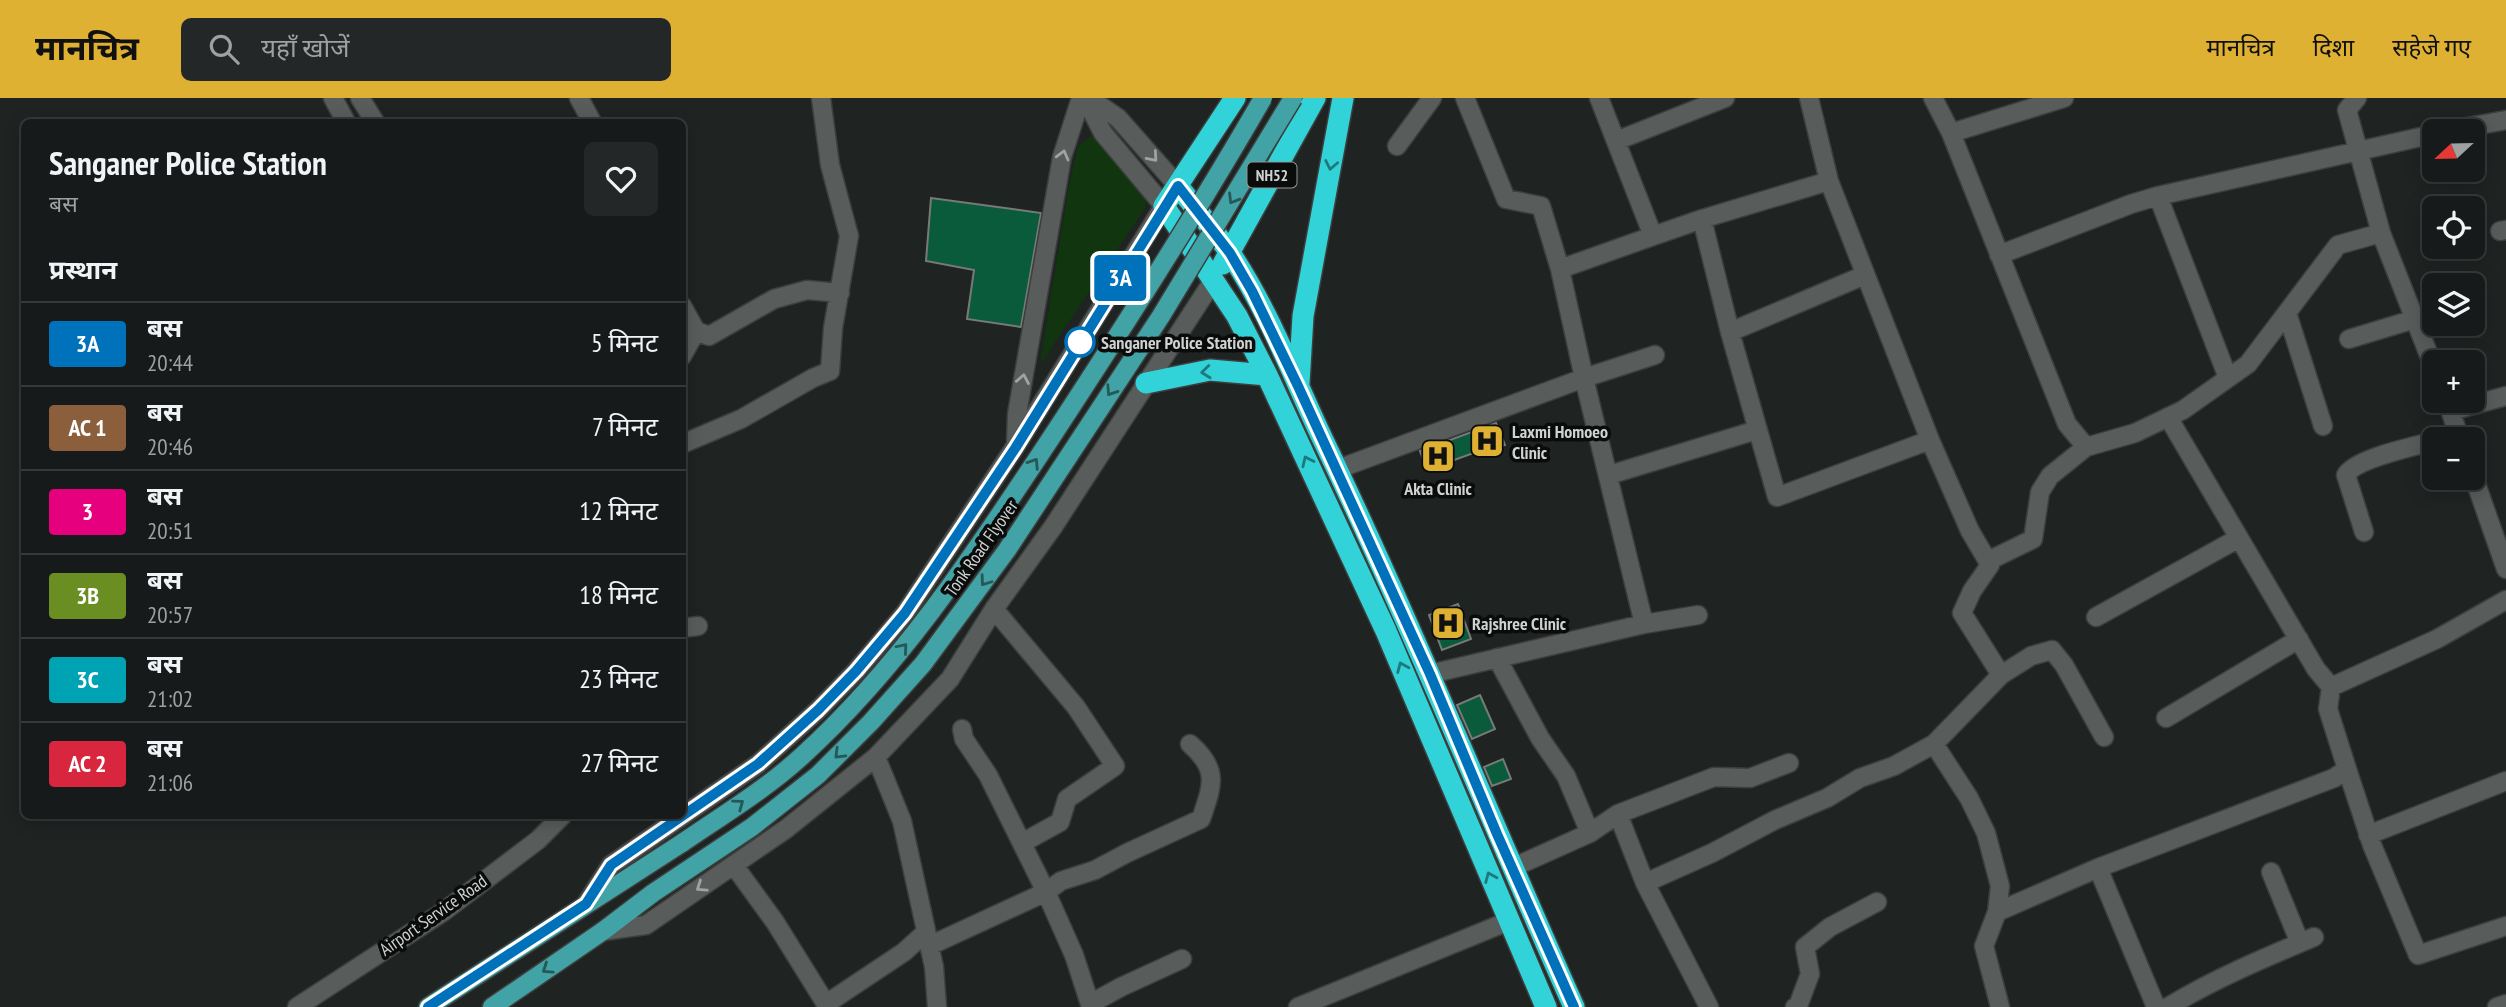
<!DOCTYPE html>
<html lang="hi">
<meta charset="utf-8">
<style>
body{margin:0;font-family:"PT Sans Narrow","Noto Sans Devanagari",sans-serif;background:#242727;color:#f1f3f6;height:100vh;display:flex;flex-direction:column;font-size:26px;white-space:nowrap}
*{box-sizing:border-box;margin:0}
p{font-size:23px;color:#9ea1a2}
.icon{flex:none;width:38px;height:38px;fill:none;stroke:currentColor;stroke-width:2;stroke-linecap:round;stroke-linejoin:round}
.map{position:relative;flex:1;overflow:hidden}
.sheet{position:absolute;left:21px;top:21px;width:665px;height:700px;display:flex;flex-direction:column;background:#171a1a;border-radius:10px;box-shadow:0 4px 18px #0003,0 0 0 2px #363839}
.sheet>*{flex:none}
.badge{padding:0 14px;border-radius:5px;font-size:24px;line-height:46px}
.needle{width:46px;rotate:248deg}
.tools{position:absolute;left:2422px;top:21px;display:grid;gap:14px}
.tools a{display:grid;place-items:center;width:63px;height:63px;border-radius:10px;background:#171a1a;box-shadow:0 4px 18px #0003,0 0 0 2px #363839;font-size:35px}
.map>.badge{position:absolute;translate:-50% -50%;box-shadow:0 0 0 4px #fff}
h2{padding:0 28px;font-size:26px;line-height:63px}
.round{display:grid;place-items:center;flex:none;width:74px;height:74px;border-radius:10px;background:#242727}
.head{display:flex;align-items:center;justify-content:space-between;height:119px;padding:0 28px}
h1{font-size:33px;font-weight:700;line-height:52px}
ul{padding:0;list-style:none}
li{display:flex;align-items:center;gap:21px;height:84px;padding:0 28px;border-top:2px solid #363839}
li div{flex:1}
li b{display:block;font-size:26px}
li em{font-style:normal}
li .badge{min-width:77px;font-weight:700;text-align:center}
header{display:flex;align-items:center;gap:42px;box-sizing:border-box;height:98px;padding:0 35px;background:#deb133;color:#111}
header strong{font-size:33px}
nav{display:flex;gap:38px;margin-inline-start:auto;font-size:24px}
.search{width:490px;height:63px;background:#242727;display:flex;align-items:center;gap:18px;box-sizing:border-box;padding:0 24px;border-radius:10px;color:#9ea1a2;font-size:26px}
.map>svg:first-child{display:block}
.green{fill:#10350f}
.building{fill:#0a5a3c;stroke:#777a78;stroke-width:2}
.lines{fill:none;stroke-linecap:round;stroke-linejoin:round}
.minor-casing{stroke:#3d3f3e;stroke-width:21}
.major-casing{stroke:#3d3f3e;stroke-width:21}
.highway-casing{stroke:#3d3f3e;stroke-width:24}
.minor{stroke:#585c5b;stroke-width:18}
.major{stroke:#41a3a6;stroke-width:18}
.highway{stroke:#31d3d8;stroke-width:21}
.major-bridge-casing{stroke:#3d3f3e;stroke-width:21;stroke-linecap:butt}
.major-bridge{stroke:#41a3a6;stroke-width:18}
.oneway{stroke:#a0a3a2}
.oneway2{stroke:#1f797c}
.oneway3{stroke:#265858}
.line-casing{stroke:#fff;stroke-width:16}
.line{stroke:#0072bc;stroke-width:10}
.stop-dot{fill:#fff;stroke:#0072bc;stroke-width:3.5}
.labels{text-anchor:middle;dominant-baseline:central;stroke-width:7;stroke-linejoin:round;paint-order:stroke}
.shield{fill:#0a0c0b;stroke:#959796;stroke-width:2}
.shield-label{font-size:16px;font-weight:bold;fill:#d0d2d1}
.stop-label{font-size:18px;font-weight:bold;fill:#d0d2d1;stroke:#0a0c0b;text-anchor:start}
.poi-label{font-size:18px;font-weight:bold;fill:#d0d2d1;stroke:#0a0c0b;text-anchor:start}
.street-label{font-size:18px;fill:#d0d2d1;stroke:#0a0c0b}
</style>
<header>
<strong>मानचित्र</strong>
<div class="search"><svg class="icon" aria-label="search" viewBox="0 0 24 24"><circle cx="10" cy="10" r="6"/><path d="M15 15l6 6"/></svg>यहाँ खोजें</div>
<nav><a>मानचित्र</a><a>दिशा</a><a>सहेजे गए</a></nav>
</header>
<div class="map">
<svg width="2506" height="909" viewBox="0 0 2506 909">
<rect width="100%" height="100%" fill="#1f2322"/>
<path class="green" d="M1095,35L1146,95L1145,110L1040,267L1068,92L1078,48Z"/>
<path class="building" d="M931,100L1041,115L1021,229L967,221L974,172L926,163Z
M1496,325L1505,347L1477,358L1476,354L1427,372L1420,353Z
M1458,506L1471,541L1442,552L1429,517Z
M1480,597L1495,631L1472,641L1457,607Z
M1503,661L1511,681L1492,688L1484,669Z"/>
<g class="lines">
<g class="minor-casing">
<path id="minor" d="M333,0L346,24
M360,0L375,24
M579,0L592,24
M1089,0L1118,20L1178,88
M1465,0L1506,101L1541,108L1560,171
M1599,0L1653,138L1702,121L1730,234L1777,399L1930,342
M1809,0L1829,83
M1933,0L1951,35L2067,326L2086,349L2135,335L2183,312L2248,266L2338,147L2381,135
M2357,0L2347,12L2381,135L2434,270
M2446,33L2506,22
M1951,35L2064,0
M1616,43L1725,0
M1397,48L1432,0
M1702,121L1829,83L1930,342L1970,433L1990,467L1972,493L1962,515L2001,577L1934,646L1894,668L1860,680L1827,700L1775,722L1712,755L1645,785L1709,909
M2500,133L2506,132
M1999,157L2131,106L2158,98
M682,208L696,233L709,238L774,201L807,192L840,195
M2287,215L2323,328
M1730,234L1865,177
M2349,241L2415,221
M682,258L696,233
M2228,280L2158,98L2434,36
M2447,303L2460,341
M2451,313L2506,298
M2168,319L2316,571L2331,589L2437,541L2506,502
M1016,345L1017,316L1062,59L1081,0
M682,346L741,321L813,280L830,273L833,230L849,138L830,67L821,0
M1338,371L1584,280L1560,171L1653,138
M1609,377L1757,332
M2473,377L2506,471
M2364,434L2346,377C2356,360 2413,349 2434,343
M1988,463L2033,441L2040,394L2050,378L2086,349
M994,511L1076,609L1115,668L1067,701L1060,724L1022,745
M2096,519L2239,440
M1644,526L1698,517
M682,530L698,528
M1497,560L1540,640L1566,678L1590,735
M1430,576L1644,526L1584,280L1655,257
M2001,577L2031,558L2052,552L2064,567L2104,639
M2166,620L2299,541
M962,631L964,641L988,677L1046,794L1074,857L1090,906L1121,889L1182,861
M1934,646L1969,700L1986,735L2000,788L1997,814
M876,659L902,723L934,869L937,909
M2347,671L2372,747L2418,857L2506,828
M1618,716L1645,785
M2368,737L2506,683
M1512,770L1590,735L1618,716L1714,679L1750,680L1789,665
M2098,770L2156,909
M738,773L775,824L826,906L904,854L926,834
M2271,774L2300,845
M586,806L611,767L758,666L818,612L856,573L905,515L1015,349L1164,108L1103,35L1085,0
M603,833L646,827L786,731L876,659L950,581L994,511L1053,429L1213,183
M929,848L1046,794L1061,783L1095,772L1127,755L1201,721C1212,688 1220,672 1190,646
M297,909L443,814L538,742L562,718
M1298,909L1509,823
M1795,909L1798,908L1810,876L1805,849L1830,829L1877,804
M2000,909L1984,848L1997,814L2098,770L2334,680L2347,671L2328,611L2331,589
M2168,909C2214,881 2264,860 2314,839
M2497,909L2506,906"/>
</g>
<g class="major-casing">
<path id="major" d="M428,909L682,745
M492,909L603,833L653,795"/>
</g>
<g class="highway-casing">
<path id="highway" d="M1235,0L1164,108L1237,218L1267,277L1386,533L1546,909
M1178,88C1195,110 1214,132 1230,155C1269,213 1294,281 1324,344C1413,530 1490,721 1574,909
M1223,166L1315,0
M1146,285L1210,272L1267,277
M1299,285L1303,218L1343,0"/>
</g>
<use href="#minor" class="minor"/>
<use href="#major" class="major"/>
<use href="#highway" class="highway"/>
<g class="major-bridge-casing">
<path id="major-bridge" d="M682,745C723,717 766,691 802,658C901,568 974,456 1047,346C1122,232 1195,118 1263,0
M653,795L752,729L818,677L871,624L923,566L1007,452L1161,218L1293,0"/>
</g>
<use href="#major-bridge" class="major-bridge"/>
</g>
<defs><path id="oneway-chevron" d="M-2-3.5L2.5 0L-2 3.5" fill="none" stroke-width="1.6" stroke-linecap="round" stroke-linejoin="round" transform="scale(1.75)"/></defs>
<g class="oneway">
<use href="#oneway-chevron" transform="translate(1063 57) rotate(-75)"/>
<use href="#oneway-chevron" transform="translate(1153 59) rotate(49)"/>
<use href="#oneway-chevron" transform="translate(1023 281) rotate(-80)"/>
<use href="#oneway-chevron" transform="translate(701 789) rotate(146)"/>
</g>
<g class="oneway2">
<use href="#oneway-chevron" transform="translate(1331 67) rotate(101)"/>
<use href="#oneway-chevron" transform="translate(1206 274) rotate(174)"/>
<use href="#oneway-chevron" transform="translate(1307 363) rotate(-115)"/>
<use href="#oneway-chevron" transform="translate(1402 569) rotate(-113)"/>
<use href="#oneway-chevron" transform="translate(1490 779) rotate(-113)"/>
</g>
<g class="oneway3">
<use href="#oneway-chevron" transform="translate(1233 101) rotate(121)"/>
<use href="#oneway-chevron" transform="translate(1111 293) rotate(123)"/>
<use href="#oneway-chevron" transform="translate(1034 365) rotate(-57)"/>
<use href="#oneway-chevron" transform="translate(985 483) rotate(126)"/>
<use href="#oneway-chevron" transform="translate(903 550) rotate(-50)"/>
<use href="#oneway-chevron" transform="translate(839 656) rotate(135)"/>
<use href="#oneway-chevron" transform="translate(739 706) rotate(-36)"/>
<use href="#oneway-chevron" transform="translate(547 871) rotate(146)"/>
</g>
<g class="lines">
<g class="line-casing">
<path id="line" d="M428,909L586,806L611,767L758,666L818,612L856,573L905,515L1016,349L1178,88L1230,155L1252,193L1298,288L1430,576L1497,736L1574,909"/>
</g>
<use href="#line" class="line"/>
</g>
<defs>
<g id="hospital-square" transform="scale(1.75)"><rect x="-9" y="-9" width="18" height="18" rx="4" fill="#deb133" stroke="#0a0c0b"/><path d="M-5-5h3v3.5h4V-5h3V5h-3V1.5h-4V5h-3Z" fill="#111"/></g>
</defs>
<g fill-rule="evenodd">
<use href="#hospital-square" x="1487" y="343"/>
<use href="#hospital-square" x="1438" y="358"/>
<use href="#hospital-square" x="1448" y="525"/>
</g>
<circle class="stop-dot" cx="1080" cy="244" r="14"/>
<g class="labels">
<rect class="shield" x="1247.5" y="64.5" width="49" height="25" rx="5"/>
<g class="shield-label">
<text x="1272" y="77">NH52</text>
</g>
<g class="stop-label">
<text x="1101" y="244">Sanganer Police Station</text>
</g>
<g class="poi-label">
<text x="1512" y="333">Laxmi Homoeo<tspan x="1512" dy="21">Clinic</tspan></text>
<text x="1438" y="390" text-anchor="middle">Akta Clinic</text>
<text x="1472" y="525">Rajshree Clinic</text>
</g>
<g class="street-label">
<text transform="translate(981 450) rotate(-55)">Tonk Road Flyover</text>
<text transform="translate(433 817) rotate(-35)">Airport Service Road</text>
</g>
</g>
</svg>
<div class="tools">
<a><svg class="needle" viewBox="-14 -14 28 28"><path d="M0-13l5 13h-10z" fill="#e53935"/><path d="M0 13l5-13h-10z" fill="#9ea1a2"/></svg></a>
<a><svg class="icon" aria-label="locate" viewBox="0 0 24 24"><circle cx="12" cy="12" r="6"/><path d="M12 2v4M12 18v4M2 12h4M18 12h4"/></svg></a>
<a><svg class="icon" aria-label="layers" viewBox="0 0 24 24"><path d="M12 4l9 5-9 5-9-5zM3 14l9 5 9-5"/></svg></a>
<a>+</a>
<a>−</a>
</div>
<b class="badge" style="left:1120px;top:180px;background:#0072bc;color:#fff">3A</b>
<section class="sheet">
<div class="head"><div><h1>Sanganer Police Station</h1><p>बस</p></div><a class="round"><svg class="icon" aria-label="heart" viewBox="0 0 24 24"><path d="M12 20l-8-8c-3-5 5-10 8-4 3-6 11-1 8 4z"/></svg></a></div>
<h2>प्रस्थान</h2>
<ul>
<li><span class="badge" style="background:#0072bc;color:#fff">3A</span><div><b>बस</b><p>20:44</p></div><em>5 मिनट</em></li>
<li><span class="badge" style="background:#8b5e3c;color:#fff">AC 1</span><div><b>बस</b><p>20:46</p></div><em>7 मिनट</em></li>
<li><span class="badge" style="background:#e6007e;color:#fff">3</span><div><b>बस</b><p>20:51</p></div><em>12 मिनट</em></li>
<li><span class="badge" style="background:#6b8e23;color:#fff">3B</span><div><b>बस</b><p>20:57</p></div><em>18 मिनट</em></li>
<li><span class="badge" style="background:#00a3b4;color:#fff">3C</span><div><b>बस</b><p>21:02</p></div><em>23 मिनट</em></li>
<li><span class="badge" style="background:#d7263d;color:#fff">AC 2</span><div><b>बस</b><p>21:06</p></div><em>27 मिनट</em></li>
</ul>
</section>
</div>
